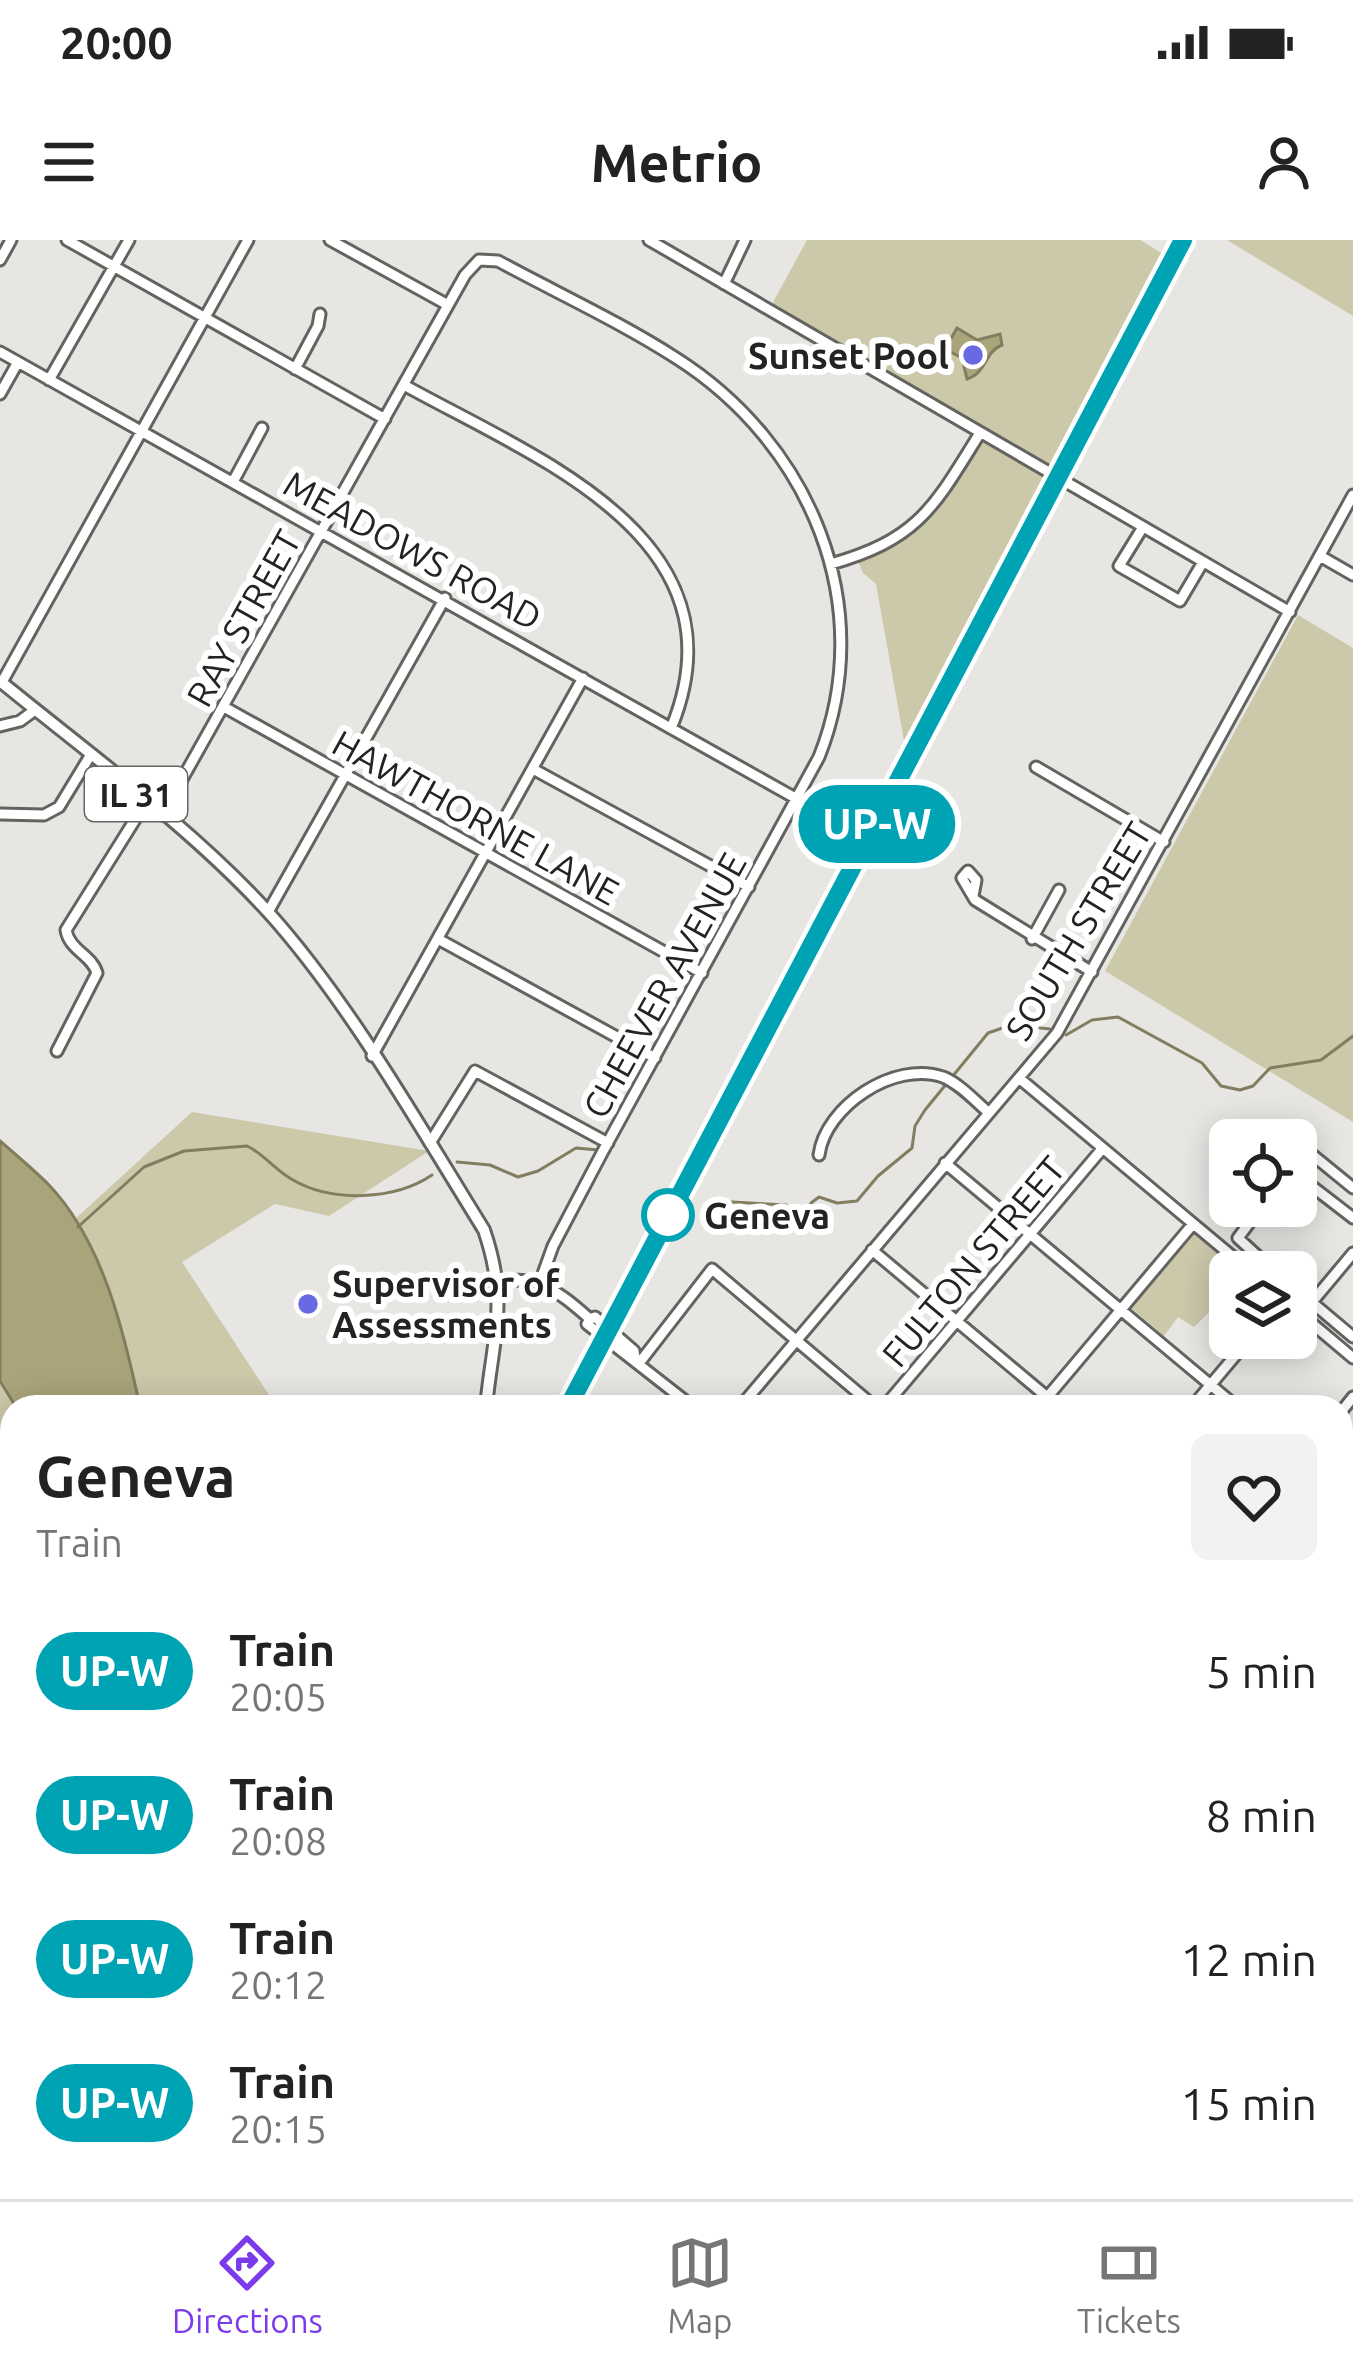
<!DOCTYPE html>
<style>
body{margin:0;font-family:Ubuntu,sans-serif;background:#f2f2f2;color:#222;height:100vh;display:flex;flex-direction:column;font-size:45px;white-space:nowrap}
*{box-sizing:border-box;margin:0}
p{font-size:39px;color:#767676}
.icon{flex:none;width:66px;height:66px;fill:none;stroke:currentColor;stroke-width:2;stroke-linecap:round;stroke-linejoin:round}
.map{position:relative;flex:1;overflow:hidden}
.panel{position:absolute;left:0px;top:1155px;width:1353px;height:804px;display:flex;flex-direction:column;background:#fff;border-radius:36px 36px 0 0;box-shadow:0 6px 30px #0003}
.panel>*{flex:none}
.badge{padding:0 24px;border-radius:39px;font-size:42px;line-height:78px}
.buttons{position:absolute;left:1209px;top:879px;display:grid;gap:24px}
.buttons a{display:grid;place-items:center;width:108px;height:108px;border-radius:18px;background:#fff;box-shadow:0 6px 30px #0003;font-size:60px}
.map>.badge{position:absolute;translate:-50% -50%;box-shadow:0 0 0 6px #fff}
.round{display:grid;place-items:center;flex:none;width:126px;height:126px;border-radius:18px;background:#f2f2f2}
.headline{display:flex;align-items:center;justify-content:space-between;height:204px;padding:0 36px}
h1{font-size:57px;font-weight:700;line-height:90px}
ul{padding:0;list-style:none}
li{display:flex;align-items:center;gap:36px;height:144px;padding:0 36px}
li div{flex:1}
li b{display:block;font-size:45px}
li em{font-style:normal}
li .badge{min-width:132px;font-weight:700;text-align:center}
.status{display:flex;justify-content:space-between;align-items:center;height:84px;padding:0 60px;background:#fff;direction:ltr}
.status svg{height:33px;fill:currentColor}
header{display:flex;justify-content:space-between;align-items:center;height:156px;padding:0 36px;background:#fff;font-size:54px;font-weight:700}
.menu{display:flex;justify-content:space-around;align-items:center;height:168px;border-top:3px solid #e0e0e0;background:#fff;font-size:33px;color:#767676}
.menu a{display:grid;justify-items:center;gap:6px}
.menu .on{color:#7c3aed}
.map>svg:first-child{display:block}
.green{fill:#ccc8aa}
.water{fill:#aaa47a;stroke:#827d5f;stroke-width:3}
.lines{fill:none;stroke-linecap:round;stroke-linejoin:round}
.stream{stroke:#827d5f;stroke-width:3}
.minor-casing{stroke:#63635f;stroke-width:15}
.major-casing{stroke:#63635f;stroke-width:16}
.minor{stroke:#fff;stroke-width:9}
.major{stroke:#fff;stroke-width:10}
.rail-casing{stroke:#4d4d4a;stroke-width:8}
.rail{stroke:#fff;stroke-width:3;stroke-dasharray:9;stroke-linecap:butt}
.line-casing{stroke:#fff;stroke-width:27}
.line{stroke:#00a3b4;stroke-width:18}
.poi-dot{fill:#6969e3;stroke:#fff;stroke-width:4.5}
.stop-dot{fill:#fff;stroke:#00a3b4;stroke-width:6}
.labels{text-anchor:middle;dominant-baseline:central;stroke-width:12;stroke-linejoin:round;paint-order:stroke}
.shield{fill:#fff;stroke:#656564;stroke-width:3}
.shield-label{font-size:33px;font-weight:bold;fill:#232321}
.poi-label{font-size:36px;font-weight:bold;fill:#232321;stroke:#fff;text-anchor:end}
.street-label{font-size:36px;fill:#232321;stroke:#fff}
.stop-label{font-size:36px;font-weight:bold;fill:#232321;stroke:#fff;text-anchor:start}
</style>
<div class="status"><b>20:00</b><svg viewBox="0 0 49 12"><path d="M0 12V9h3v3zM5 12V6h3v6zM10 12V3h3v9zM15 12V0h3v12zM26 1h20v11H26zM47 4h2v5h-2z"/></svg></div>
<header><svg class="icon" aria-label="menu" viewBox="0 0 24 24"><path d="M4 6h16M4 12h16M4 18h16"/></svg>Metrio<svg class="icon" aria-label="person" viewBox="0 0 24 24"><circle cx="12" cy="8" r="4"/><path d="M4 21q1-7 8-7t8 7"/></svg></header>
<div class="map">
<svg width="1353" height="1959" viewBox="0 0 1353 1959">
<rect width="100%" height="100%" fill="#e7e6e3"/>
<path class="green" d="M807,0H1140L1170,18L1054,229L771,66Z
M1227,0H1353V76Z
M980,197L1053,237L905,506L876,344L863,333L857,319C927,295 944,256 980,197Z
M1298,375L1353,408V882L1105,731Z
M192,872L429,911L329,976L275,964L182,1022L277,1167H140C126,1096 107,1043 74,980Z
M1195,991L1245,1032H1230V1052L1194,1087L1178,1077L1164,1096L1130,1067Z
M0,1141L16,1167H12V1313L0,1306Z
M992,1947H1079L1093,1959H1005Z"/>
<path class="water" d="M957,88L977,100L1000,94L1002,105C984,112 987,133 967,139L962,118L945,109Z
M0,901C16,915 33,929 49,945C103,1002 124,1092 140,1167H16L0,1141Z
M701,1947H774L779,1959H740Z
M829,1947H992L1005,1959H833Z"/>
<g class="lines">
<path class="stream" d="M1066,795L1092,780L1118,777L1202,823L1221,846L1240,850L1253,846L1270,828L1321,820L1353,796
M457,922L490,925L518,937L538,931L576,908L598,910
M714,961L786,965L805,978L811,963L819,957L837,963L857,961L878,936L912,908L915,886L925,870L988,793L1011,785L1050,789
M78,987L144,927L184,911L247,906C264,914 276,931 293,940C333,963 395,960 432,935
M0,1253L12,1250"/>
<g class="minor-casing">
<path id="minor" d="M67,0L385,179
M330,0L448,65
M649,0L1290,372
M0,20L11,0
M724,44L745,0
M0,112L797,559
M295,129L318,86L320,74
M49,140L129,0
M404,145C533,217 748,297 672,486
M0,154L18,122
M234,240L262,188
M1143,287L1119,326L1180,361L1203,322
M1320,316L1353,335
M831,324C919,299 934,267 980,193
M2,442L248,0
M224,467L702,733
M0,486L20,481L35,470
M1036,527L1164,602
M533,529L749,647
M0,574L44,575L59,567L90,516
M162,575L465,35L479,20L498,21C557,53 620,82 676,118C810,203 879,366 819,517L602,913L553,1006L540,1042
M973,656L976,640L968,631L962,638L975,660L1092,732
M268,672L445,358
M438,699L655,818
M1032,699L1059,650
M57,811L97,733C92,715 69,710 66,690L146,562
M372,816L583,438
M1019,838L1251,1032
M430,903L475,831L608,903
M1296,907L1304,908L1353,948
M819,915C825,867 894,820 943,837C960,844 975,861 988,872
M945,923L1237,1167
M1296,934L1353,978
M1262,966L1238,998L1275,1032
M1228,973L1234,966
M872,1010L1059,1167
M498,1041C540,1035 560,1053 590,1079L595,1077L634,1111L635,1118
M1296,1049L1353,1097
M1296,1070L1353,1118
M1302,1074L1353,1013
M590,1079L587,1084L693,1167
M640,1122L712,1029L875,1167
M740,1167L1057,793L1353,255
M884,1167L1102,909
M1039,1167L1193,984
M1192,1167L1250,1098
M1341,1172L1353,1157
M1341,1254L1353,1264
M1341,1403L1353,1413
M0,1518L12,1536
M1341,1549L1353,1534
M1341,1557L1353,1567
M1341,1734L1353,1719
M1341,1864L1353,1874
M0,1869L12,1876
M1341,1919L1353,1904
M1079,1947L1093,1959
M328,1959L337,1947
M1151,1959L1161,1947
M1307,1959L1317,1947"/>
</g>
<g class="major-casing">
<path id="major" d="M0,441C88,513 193,589 269,673C349,762 420,887 484,990C509,1063 493,1095 486,1167
M1341,1361L1353,1347
M0,1380L12,1398
M1258,1947L1272,1959
M393,1948L414,1959
M841,1959L851,1947"/>
</g>
<use href="#minor" class="minor"/>
<use href="#major" class="major"/>
<g class="rail-casing">
<path id="rail" d="M568,1167L1183,0
M164,1959L170,1947"/>
</g>
<use href="#rail" class="rail"/>
</g>
<g class="lines">
<g class="line-casing">
<path id="line" d="M568,1167L1183,0"/>
</g>
<use href="#line" class="line"/>
</g>
<g class="poi-dot">
<circle cx="973" cy="115" r="12"/>
<circle cx="308" cy="1064" r="12"/>
</g>
<circle class="stop-dot" cx="668" cy="975" r="24"/>
<g class="labels">
<rect class="shield" x="85" y="527" width="102" height="54" rx="9"/>
<g class="shield-label">
<text x="136" y="554">IL 31</text>
</g>
<g class="poi-label">
<text x="949" y="115">Sunset Pool</text>
<text x="332" y="1043" text-anchor="start">Supervisor of<tspan x="332" dy="41">Assessments</tspan></text>
</g>
<g class="street-label">
<text transform="translate(413 310) rotate(29)">MEADOWS ROAD</text>
<text transform="translate(243 378) rotate(-61)">RAY STREET</text>
<text transform="translate(476 577) rotate(29)">HAWTHORNE LANE</text>
<text transform="translate(1078 691) rotate(-59)">SOUTH STREET</text>
<text transform="translate(664 745) rotate(-61)">CHEEVER AVENUE</text>
<text transform="translate(973 1021) rotate(-50)">FULTON STREET</text>
</g>
<g class="stop-label">
<text x="704" y="975">Geneva</text>
</g>
</g>
</svg>
<div class="buttons">
<a><svg class="icon" aria-label="locate" viewBox="0 0 24 24"><circle cx="12" cy="12" r="6"/><path d="M12 2v4M12 18v4M2 12h4M18 12h4"/></svg></a>
<a><svg class="icon" aria-label="layers" viewBox="0 0 24 24"><path d="M12 4l9 5-9 5-9-5zM3 14l9 5 9-5"/></svg></a>
</div>
<b class="badge" style="left:877px;top:584px;background:#00a3b4;color:#fff">UP-W</b>
<section class="panel">
<div class="headline"><div><h1>Geneva</h1><p>Train</p></div><a class="round"><svg class="icon" aria-label="heart" viewBox="0 0 24 24"><path d="M12 20l-8-8c-3-5 5-10 8-4 3-6 11-1 8 4z"/></svg></a></div>
<ul>
<li><span class="badge" style="background:#00a3b4;color:#fff">UP-W</span><div><b>Train</b><p>20:05</p></div><em>5 min</em></li>
<li><span class="badge" style="background:#00a3b4;color:#fff">UP-W</span><div><b>Train</b><p>20:08</p></div><em>8 min</em></li>
<li><span class="badge" style="background:#00a3b4;color:#fff">UP-W</span><div><b>Train</b><p>20:12</p></div><em>12 min</em></li>
<li><span class="badge" style="background:#00a3b4;color:#fff">UP-W</span><div><b>Train</b><p>20:15</p></div><em>15 min</em></li>
</ul>
</section>
</div>
<nav class="menu">
<a class="on"><svg class="icon" aria-label="directions" viewBox="0 0 24 24"><path d="M12 3l9 9-9 9-9-9zM9 14v-3h6M13 9l2 2-2 2"/></svg>Directions</a>
<a><svg class="icon" aria-label="map" viewBox="0 0 24 24"><path d="M3 6l6-2 6 2 6-2v14l-6 2-6-2-6 2zM9 4v14M15 6v14"/></svg>Map</a>
<a><svg class="icon" aria-label="tickets" viewBox="0 0 24 24"><path d="M3 7h18v10H3zM15 7v10"/></svg>Tickets</a>
</nav>
